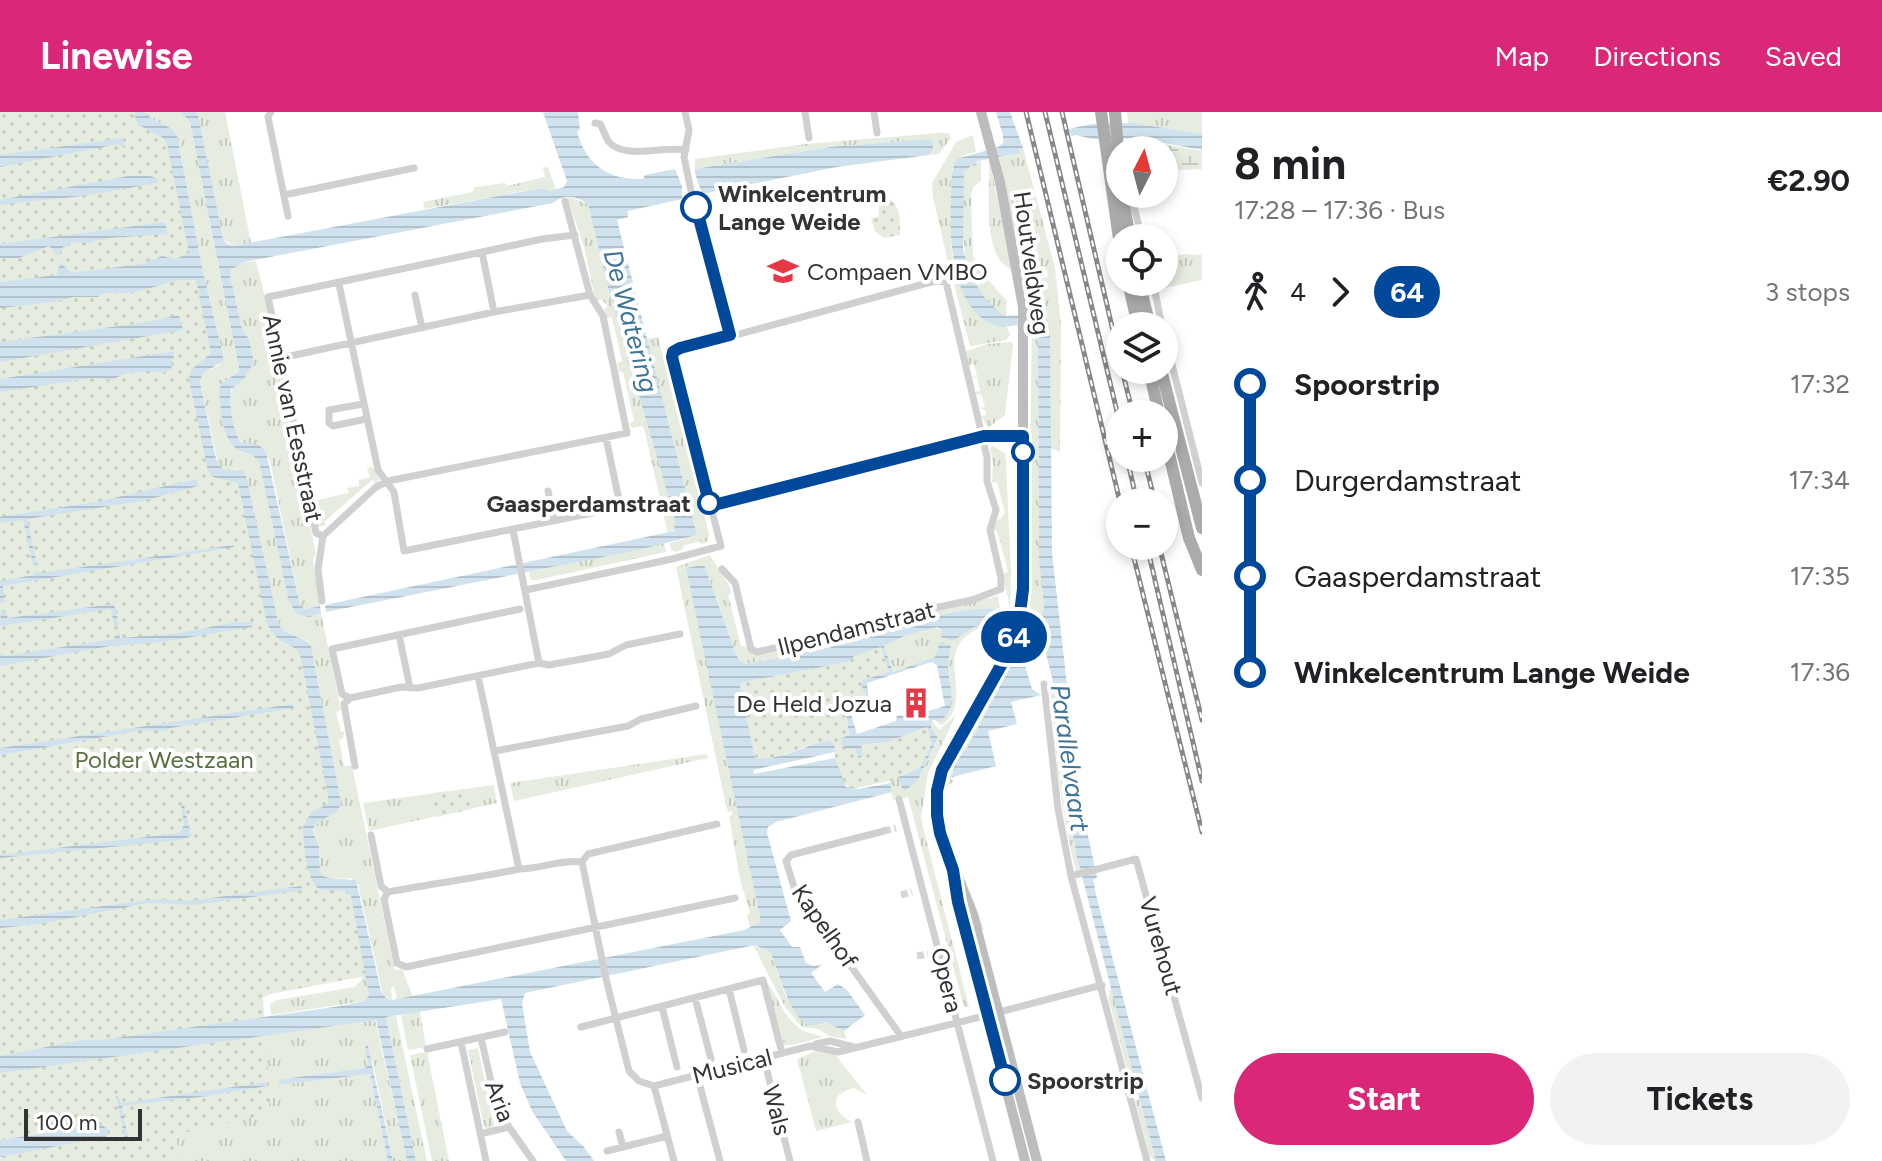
<!DOCTYPE html>
<meta charset="utf-8">
<style>
body{margin:0;font-family:Figtree,sans-serif;background:#f2f2f2;color:#202124;height:100vh;display:flex;flex-direction:column;font-size:30px;white-space:nowrap}
*{box-sizing:border-box;margin:0}
p{font-size:26px;color:#757577}
.icon{flex:none;width:44px;height:44px;fill:none;stroke:currentColor;stroke-width:2;stroke-linecap:round;stroke-linejoin:round}
.map{position:relative;flex:1;overflow:hidden}
.sheet{display:flex;flex-direction:column;background:#fff;width:680px}
.sheet>*{flex:none}
.badge{padding:0 16px;border-radius:26px;font-size:28px;line-height:52px}
.needle{width:52px;rotate:6deg}
.fabs{position:absolute;left:1106px;top:24px;display:grid;gap:16px}
.fabs a{display:grid;place-items:center;width:72px;height:72px;border-radius:50%;background:#fff;box-shadow:0 4px 12px #0003;font-size:40px}
.scale{position:absolute;left:24px;bottom:20px;width:118px;box-sizing:border-box;padding-left:8px;border:4px solid #333;border-top:0;font-size:22px;line-height:28px;white-space:nowrap;color:#333;-webkit-text-stroke:6px #fff;paint-order:stroke}
.map>.badge{position:absolute;translate:-50% -50%;box-shadow:0 0 0 4px #fff}
.legs{display:flex;align-items:center;gap:12px;height:88px;padding:0 32px;font-size:26px}
.legs p{margin-inline-start:auto}
.headline{display:flex;align-items:center;justify-content:space-between;height:136px;padding:0 32px}
h1{font-size:44px;font-weight:700;line-height:60px}
.action{display:flex;gap:16px;margin-top:auto;padding:16px 32px}
.action a{flex:1;height:92px;border-radius:48px;background:#db2777;color:#fff;font-size:32px;font-weight:700;line-height:92px;text-align:center}
.action a+a{background:#f2f2f2;color:#202124}
ul{padding:0 32px;list-style:none}
li{display:flex;align-items:center;gap:28px;height:96px;font-size:30px}
li i{display:grid;place-items:center;width:12px;height:100%;margin:0 10px;background:currentColor}
li i::after{content:'';width:20px;height:20px;margin:-10px;border:6px solid;border-radius:50%;background:#fff}
li p{margin-inline-start:auto}
li:first-child i{background:linear-gradient(#0000 50%,currentColor 0)}
li:last-child i{background:linear-gradient(currentColor 50%,#0000 0)}
header{display:flex;align-items:center;gap:48px;box-sizing:border-box;height:112px;padding:0 40px;background:#db2777;color:#fff}
header strong{font-size:38px}
nav{display:flex;gap:44px;margin-inline-start:auto;font-size:28px}
main{display:flex;flex:1;min-height:0}
.map>svg:first-child{display:block}
.grass{fill:url(#grass-tufts)}
.wetland{fill:url(#wetland-marsh)}
.park{fill:url(#park-dots)}
.garden{fill:#e6ecdf}
.water{fill:url(#water-rules)}
.lines{fill:none;stroke-linecap:round;stroke-linejoin:round}
.street-tunnel{stroke:#d6d6d6;stroke-width:7;stroke-dasharray:7 3.5;stroke-linecap:butt}
.street{stroke:#d0d0d0;stroke-width:7}
.secondary{stroke:#bdbdbd;stroke-width:10}
.primary{stroke:#ababab;stroke-width:12}
.rail-casing{stroke:#888;stroke-width:5}
.rail{stroke:#fff;stroke-width:2;stroke-dasharray:6;stroke-linecap:butt}
.line-1-casing{stroke:#fff;stroke-width:18}
.line-1{stroke:#004899;stroke-width:12}
.stop-1-dot{fill:#fff;stroke:#004899;stroke-width:4}
.labels{text-anchor:middle;dominant-baseline:central;stroke-width:8;stroke-linejoin:round;paint-order:stroke}
.stop-label{font-size:24px;font-weight:bold;fill:#333;stroke:#fff;text-anchor:start}
.street-label{font-size:24px;fill:#333;stroke:#fff}
.poi-label{font-size:24px;fill:#333;stroke:#fff;text-anchor:start}
.park-label{font-size:24px;fill:#56703f;stroke:#fff}
.water-label{font-size:26px;font-style:italic;fill:#3f7597;stroke:#fff}
</style>
<header>
<strong>Linewise</strong>
<nav><a>Map</a><a>Directions</a><a>Saved</a></nav>
</header>
<main>
<div class="map">
<svg width="1202" height="1049" viewBox="0 0 1202 1049">
<defs>
<pattern id="grass-tufts" width="24" height="20" patternUnits="userSpaceOnUse" patternTransform="scale(2)"><rect width="24" height="20" fill="#e6ecdf"/><path d="M3 7l-1-3M5 7V3M7 7l1-3M15 17l-1-3M17 17v-4M19 17l1-3" fill="none" stroke="#c6cbc0"/></pattern>
<pattern id="wetland-marsh" width="20" height="14" patternUnits="userSpaceOnUse" patternTransform="scale(2)"><rect width="20" height="14" fill="#e6ecdf"/><path d="M1 5h8M5 5V1M11 12h8M15 12V8" fill="none" stroke="#c6cbc0"/></pattern>
<pattern id="park-dots" width="8" height="8" patternUnits="userSpaceOnUse" patternTransform="scale(2)"><rect width="8" height="8" fill="#e6ecdf"/><path d="M2 2h.1M6 6h.1" fill="none" stroke="#c6cbc0" stroke-width="1.8" stroke-linecap="round"/></pattern>
<pattern id="water-rules" width="6" height="5" patternUnits="userSpaceOnUse" patternTransform="scale(2)"><rect width="6" height="5" fill="#cfe2ee"/><path d="M0 2.5h6" fill="none" stroke="#b2c2cd"/></pattern>
</defs>
<rect width="100%" height="100%" fill="#fff"/>
<path class="grass" d="M144,0H181L190,10L239,256L238,260L222,271L241,341H251L259,349L288,486L310,505L321,501L341,598L336,600L341,620L345,619L343,626L339,628L344,654H352L394,855L395,858L402,857L413,885L397,887L394,874L391,876L392,888L383,883L358,772L351,766L333,767L323,764L320,759L319,735L312,718L316,711L341,690L311,534L308,529L284,519L279,514L237,357L223,359L219,355L200,271L202,262L219,253L223,243L203,160L177,23C168,11 153,11 144,0Z
M195,0H225L251,131L233,134L223,127Z
M1127,0H1202V22L1128,11Z
M939,21H949L951,26L939,42L929,43L931,41L927,27L830,35L695,57V47L806,32Z
M973,23L976,40L965,43L952,56C951,81 946,155 962,174C977,191 1005,200 1010,223L1006,228L970,234L954,172L948,165V150L933,85L932,71L956,30Z
M1023,36L1055,156L1061,213L1060,340L1051,336L1050,218L1048,209L1035,201L1030,203L1025,170L1048,165L1047,158L1023,160L999,46L1019,41V38Z
M989,47L1013,158C980,147 991,76 989,47Z
M981,49V69L973,75L971,84L973,144L979,158L1007,189L1006,204C953,180 963,106 964,59L967,54Z
M548,55L556,78L550,79L540,76L425,97L423,90L472,80L475,75L505,71L507,74L545,65L543,56Z
M567,84L588,92L610,184L675,408L676,416L668,422L644,316L641,314L633,316L629,312L634,309L623,260H619L617,251L622,249L612,205L606,206L604,198L608,194L601,187L597,190L595,186L584,135Z
M1185,142L1202,143V168L1155,178L1153,170H1164V146Z
M256,149L265,185L290,319L316,441L313,447L320,494L305,497L300,493L270,349C265,337 257,332 244,332C232,322 227,289 233,274L244,267L254,250L249,227L242,217L230,163C234,151 244,150 256,149Z
M1032,211L1038,222L1039,449L1044,493L1043,501L1032,506L1029,515L1021,518L1026,481L1029,421Z
M658,225L709,422L708,429L702,432L700,429L683,434V437L676,440L671,438L670,431L697,423L647,227Z
M1011,230L1013,232L1005,303L988,316L981,304L987,303L985,298L979,296L985,295L981,282L976,283L975,280L980,279L977,265L971,266L977,263L974,252L968,253L965,240L987,232Z
M992,334L1005,341L1006,350L1011,459L1010,496L1003,462L1008,460L997,418L992,419L994,409L1000,407L1005,401L997,370L992,371L993,351L990,337Z
M664,431L666,440L537,468H531L529,460Z
M710,443L729,473L731,482L728,483L741,534H746L753,543L865,514L998,484L1000,498C954,491 870,522 825,536C799,543 772,547 745,552L740,550L736,543L705,455L702,453L687,456L760,805C759,811 757,816 750,816L747,803L750,801L740,767L729,704L732,703V699L728,700L725,689L676,455Z
M1002,503L999,509C917,531 981,580 943,613L937,611L936,607L952,588L947,551L936,545L893,560L884,534L904,524L937,515L953,528L972,516L998,507Z
M1018,530L1020,535L966,638C955,647 950,655 953,670L947,674C938,718 971,775 984,818L979,819L969,782L944,716L941,700L944,666L955,640Z
M1053,570L1064,674L1080,758L1076,759C1060,697 1054,634 1050,571Z
M956,603L928,661L921,707L969,895H964L908,685L893,688L889,669L898,665L904,678L918,668L938,627L931,615L932,608L939,618Z
M707,642L708,646L514,689L510,671Z
M494,673L497,691L369,719L363,691Z
M753,833L770,840L786,885L822,910L833,911L844,919L847,927L829,924L818,917L802,915L785,895Z
M364,852C367,864 374,879 365,889L271,903L270,892L277,888L355,875L362,867Z
M764,867C777,881 782,903 799,916C807,923 815,921 823,925L793,933H784Z
M1112,877L1156,1049L1150,1045L1135,989L1139,987L1135,972L1131,973L1108,884L1110,883L1109,878Z
M420,899L426,935L408,938L401,903Z
M396,904L427,1049H416L386,905Z
M375,908L407,1049H393L373,950L364,956L284,967L279,973L370,962L388,1049H0L265,923Z
M478,936L494,1013L488,1018L484,1015L468,938Z
M816,939L833,941L837,945L867,983L854,976C829,981 831,1000 852,1010L816,1019L797,947Z
M427,940L449,1049H432L410,943Z"/>
<path class="wetland" d="M1131,27L1202,39V57L1164,59V38H1132Z"/>
<path class="park" d="M0,0H146L152,7L172,16L175,24L219,245L198,265L218,356L235,358L279,514L284,520L303,527L339,696C333,707 318,706 312,718L320,761L324,768L347,767L376,862L271,882L263,886L270,988L268,997L263,1003L183,1021L177,1027L179,1049H0Z
M885,85C902,92 900,108 900,123L884,126L875,119L871,106L879,105V86Z
M881,535L889,561L863,569L865,583L869,591L866,596L846,600L849,624L841,627L855,636L858,646L861,633L887,630L927,615L932,631L920,656L889,669L852,677C836,669 835,647 834,631L828,628C806,632 781,649 755,646L740,574L743,570L848,550L853,544Z
M467,677L471,697L437,705L432,681Z"/>
<path class="garden" d="M372,355L379,362L380,367L376,371L372,368L324,410L326,413L318,415L312,388L315,384L317,388L349,381L347,376L359,374V368L370,365L367,356Z"/>
<path class="water" d="M134,0H144C153,11 169,11 177,23L203,160L223,243V249L202,262L200,271L216,347L223,358H242L246,364L279,514L284,519L308,530L311,534L341,690L338,699L316,711L312,718L319,735L320,759L323,764L333,767L356,768L381,879L386,886L392,888L744,818L759,811L760,805L686,456L703,453L705,455L736,543L740,549L745,552C772,547 799,543 825,536C869,523 958,490 1001,498L1002,503L999,507L972,516L953,529L941,525L942,518L937,515L904,524L884,534L893,560L935,545L940,530L951,533C950,540 948,547 948,553C948,573 960,596 940,609L932,608L931,615L938,626L918,668L906,678H903L898,665L920,656L932,631L927,615L887,630L861,633L863,644L858,646L855,636L846,637L840,627L849,623L846,599H850L857,622L896,609L897,603L911,605L922,596V601L945,594L937,553L932,550L925,552L867,571L869,591L862,575L863,568L889,560L881,535L854,544L848,550L743,570L740,574L755,646C781,649 806,633 828,628L834,631L835,640L753,658L754,662L835,646L846,675L859,677L890,671L892,680L776,710L768,715L767,721L791,809L780,818L792,835H800L806,851L814,854L823,852L811,861L825,880L838,872L847,878L865,903L844,919L826,910C820,911 813,915 808,913C789,904 778,857 770,840L755,833L525,881L522,891L530,940L567,1019L584,1035L594,1049H566L532,999L520,971L501,887L386,905L416,1049H407L376,908L0,961V944L82,928H102L334,895L365,889L369,883L351,784L346,779L320,778C305,766 304,733 303,715L311,701L328,692L329,689L300,542C290,528 279,536 267,511L238,371L213,365L208,359L189,268L191,258L211,241L196,168H180L132,181H105L98,185H72L55,190L0,196V170L57,163L60,150L71,161L142,152L162,144L175,147L189,141L167,32L162,25L137,12Z
M181,0H195L198,3L223,127L227,132L233,134L541,76L550,79L564,75L567,69L543,0H578L580,18L577,19C585,52 609,69 643,67L645,63L675,57L682,74V87L628,99V105L617,108L697,423L638,438L326,500L325,493L334,491L674,419L675,408L610,184L588,92C576,84 565,81 553,91L244,150L232,157L230,163L242,217L249,227L254,250L244,267L231,277C229,292 232,318 241,330L259,333L266,340L300,493L305,497L320,494L321,501L310,505L296,502L288,486L259,349L251,342C222,340 221,302 219,278L222,271L238,260L239,256L190,10Z
M996,0H1010L1023,36L1019,38L1020,41L978,49L964,59L963,137L971,165L984,185L1000,201L1006,204L1041,202L1048,208L1050,218L1052,441L1080,687L1097,765L1093,768L1098,791L1166,1049H1156L1077,745L1061,654L1053,570L1045,537L1027,541L1024,534L1032,506L1043,501L1044,493L1039,449L1038,222L1032,211C1020,212 1000,218 989,211C950,189 949,122 951,83C952,71 950,57 957,47L998,35L1003,31V24Z
M1132,11L1202,22V38L1136,26L1092,27L1076,23L1071,24L1069,17L1091,12Z
M123,26L125,36L119,32L0,55V43Z
M927,27L933,30V37L929,43L837,55L702,82L695,61V57L830,35Z
M128,64H150L158,67V71L82,84L0,93V88Z
M165,110L168,122L108,126L88,131L75,130L63,135L59,144L49,134L19,146H0V132Z
M176,204H179L183,218L0,250V230L134,212Z
M175,239L171,257L162,261L149,259L125,262L111,268L94,266L0,280V267Z
M196,367L198,374L143,389L27,407L37,452L33,453L23,408L0,411V405L101,389Z
M233,433L234,435L3,474L4,491H0V469L34,463V459L42,461Z
M113,492L117,499L118,514H114L111,497L0,514L1,498L4,497L8,506Z
M236,510H253L252,515L155,531L110,534L0,554V542L5,544L113,527L119,520L120,526L174,522Z
M1020,536L1032,577L1041,583L1011,590L1017,612L988,619L996,654L952,665C953,652 956,646 966,638Z
M293,592V596L171,616L165,619L143,618L0,643V636Z
M181,693H184L190,720L193,723L182,728L0,746V743L179,721L184,713Z
M301,774L303,778L194,793L147,791L40,812L0,816V808L140,789L163,787L188,789Z
M367,930L393,1049H388L370,962L279,973V969L283,967L364,956L369,953L365,937Z
M268,970L267,974L208,984L122,994L128,1027H125L116,983L122,991Z
M102,1013L109,1018L106,1025L0,1045V1028Z"/>
<g class="lines">
<path class="street-tunnel" d="M884,719L896,716
M901,783L912,780
M917,844L928,842"/>
<path class="street" d="M271,0L268,5L288,104
M685,0L689,18L684,45L691,79L730,223
M805,0L809,26
M874,0L877,21
M595,11L600,12C604,18 605,25 609,30C625,48 662,34 686,38
M284,83L414,56
M1124,87L1133,91L1142,126
M482,140L542,127L575,123
M1153,170L1162,214
M339,172L378,358L394,380L404,439L612,397L620,393L606,326
M415,183L422,216
M494,200L482,140L268,185L316,421L323,424L376,375L388,369L627,321L603,204L590,183L565,89
M1164,221L1202,371
M281,246L494,200L590,183
M363,292L329,298V311L333,314L366,307
M548,379L554,409
M710,394L984,324H1023
M513,418L539,551
M526,478L672,447L721,434L672,245L673,240L935,169L946,170L987,345V369L996,398L990,418L1001,466V477L972,488L896,504L854,517L757,540L751,537L735,471L722,457
M322,489L318,457L323,424
M399,523L410,576
M478,564L519,757C541,757 561,747 582,750L606,867L629,959L639,969L654,974L674,1049
M1044,572L1058,697L1071,764L1147,1049
M350,586L401,575L418,576L539,551L549,553L609,542L626,533L680,522
M495,639L628,614L641,607L696,594
M355,654L344,592L350,586L342,582L332,537L520,497
M899,687L993,1049
M884,719L791,743L786,749L794,775L901,924
M371,723L381,774L388,780
M582,750L588,742L717,712
M1071,764L1136,747L1202,986
M388,780L384,787L397,851L406,855L735,786
M388,780C432,772 476,766 519,757
M729,877L744,938
M695,886L711,947
M662,895L677,955
M999,900L1102,873
M581,915L763,868L782,941
M481,926L496,991L509,1015L533,1049
M461,930L486,1049
M816,932L830,929L854,935
M427,937L505,920
M764,947L790,1049
M697,963L720,1049
M654,974L810,934L838,940L988,903
M858,1010L867,1049
M619,1020L623,1035
M480,1022L509,1015
M607,1039L667,1024"/>
<path class="secondary" d="M981,0L1000,70L1023,195V477C1020,502 1016,525 1004,548C981,596 931,649 937,704C941,740 962,770 973,803L1037,1049
M955,768L958,790L1025,1049"/>
<path class="primary" d="M1101,0L1120,134
M1115,0L1120,63
M1122,82L1130,126
M1128,170L1138,214
M1139,170L1150,214
M1149,258L1159,302
M1161,258L1202,416
M1164,321L1189,426L1202,458"/>
<g class="rail-casing">
<path id="rail" d="M1026,0L1120,390
M1045,0L1120,312
M1062,0L1120,249
M1122,258L1133,302
M1127,346L1137,390
M1144,346L1155,390
M1131,434L1202,720
M1147,434L1202,669
M1160,437L1202,608"/>
</g>
<use href="#rail" class="rail"/>
</g>
<g class="lines">
<g class="line-1-casing">
<path id="line-1" d="M696,95L730,223L680,236L673,240L672,245L710,394L984,324H1023V477L1018,517L1004,548L942,658L937,679V703L940,721L953,758L958,790L1005,968"/>
</g>
<use href="#line-1" class="line-1"/>
</g>
<defs>
<g id="school-bare" transform="scale(2.4)"><path d="M0-5L7-2L0 1L-7-2ZM-4 1L0 2.5L4 1V4Q0 6-4 4Z" fill="#e63946" stroke="#fff" stroke-width="2.5" paint-order="stroke"/></g>
<g id="building-bare" transform="scale(2.4)"><path d="M-4-6H4V6H1V3H-1V6H-4ZM-2.5-4.3h1.7v1.8h-1.7ZM.8-4.3h1.7v1.8H.8ZM-2.5-1h1.7V.8h-1.7ZM.8-1h1.7V.8H.8Z" fill="#e63946" stroke="#fff" stroke-width="2.5" paint-order="stroke"/></g>
</defs>
<g fill-rule="evenodd">
<use href="#school-bare" x="783" y="159"/>
<use href="#building-bare" x="916" y="591"/>
</g>
<g class="stop-1-dot">
<circle cx="696" cy="95" r="14"/>
<circle cx="1023" cy="340" r="10"/>
<circle cx="709" cy="391" r="10"/>
<circle cx="1005" cy="968" r="14"/>
</g>
<g class="labels">
<g class="stop-label">
<text x="718" y="81">Winkelcentrum<tspan x="718" dy="28">Lange Weide</tspan></text>
<text x="691" y="391" text-anchor="end">Gaasperdamstraat</text>
<text x="1027" y="968">Spoorstrip</text>
</g>
<g class="street-label">
<text transform="translate(1032 151) rotate(82)">Houtveldweg</text>
<text transform="translate(293 306) rotate(78)">Annie van Eesstraat</text>
<text transform="translate(856 516) rotate(-14)">Ilpendamstraat</text>
<text transform="translate(825 814) rotate(55)">Kapelhof</text>
<text transform="translate(1161 834) rotate(74)">Vurehout</text>
<text transform="translate(947 868) rotate(76)">Opera</text>
<text transform="translate(732 954) rotate(-14)">Musical</text>
<text transform="translate(500 989) rotate(69)">Aria</text>
<text transform="translate(777 998) rotate(75)">Wals</text>
</g>
<g class="poi-label">
<text x="807" y="159">Compaen VMBO</text>
<text x="892" y="591" text-anchor="end">De Held Jozua</text>
</g>
<g class="park-label">
<text x="164" y="647">Polder Westzaan</text>
</g>
<g class="water-label">
<text transform="translate(631 209) rotate(75)">De Watering</text>
<text transform="translate(1070 646) rotate(82)">Parallelvaart</text>
</g>
</g>
</svg>
<div class="fabs">
<a><svg class="needle" viewBox="-14 -14 28 28"><path d="M0-13l5 13h-10z" fill="#e53935"/><path d="M0 13l5-13h-10z" fill="#757577"/></svg></a>
<a><svg class="icon" aria-label="locate" viewBox="0 0 24 24"><circle cx="12" cy="12" r="6"/><path d="M12 2v4M12 18v4M2 12h4M18 12h4"/></svg></a>
<a><svg class="icon" aria-label="layers" viewBox="0 0 24 24"><path d="M12 4l9 5-9 5-9-5zM3 14l9 5 9-5"/></svg></a>
<a>+</a>
<a>−</a>
</div>
<div class="scale">100 m</div>
<b class="badge" style="left:1014px;top:525px;background:#004899;color:#fff">64</b>
</div>
<section class="sheet">
<div class="headline"><div><h1>8 min</h1><p>17:28 – 17:36 · Bus</p></div><b>€2.90</b></div>
<div class="legs"><svg class="icon" aria-label="walk" viewBox="0 0 24 24"><circle cx="13" cy="4" r="2"/><path d="M13 8l-2 6 4 7M11 14l-3 7M7 12l3-4h3l4 4"/></svg>4<svg class="icon" aria-label="forward" viewBox="0 0 24 24"><path d="M9 5l7 7-7 7"/></svg><b class="badge" style="background:#004899;color:#fff">64</b><p>3 stops</p></div>
<ul>
<li><i style="color:#004899"></i><b>Spoorstrip</b><p>17:32</p></li>
<li><i style="color:#004899"></i><span>Durgerdamstraat</span><p>17:34</p></li>
<li><i style="color:#004899"></i><span>Gaasperdamstraat</span><p>17:35</p></li>
<li><i style="color:#004899"></i><b>Winkelcentrum Lange Weide</b><p>17:36</p></li>
</ul>
<div class="action"><a>Start</a><a>Tickets</a></div>
</section>
</main>
